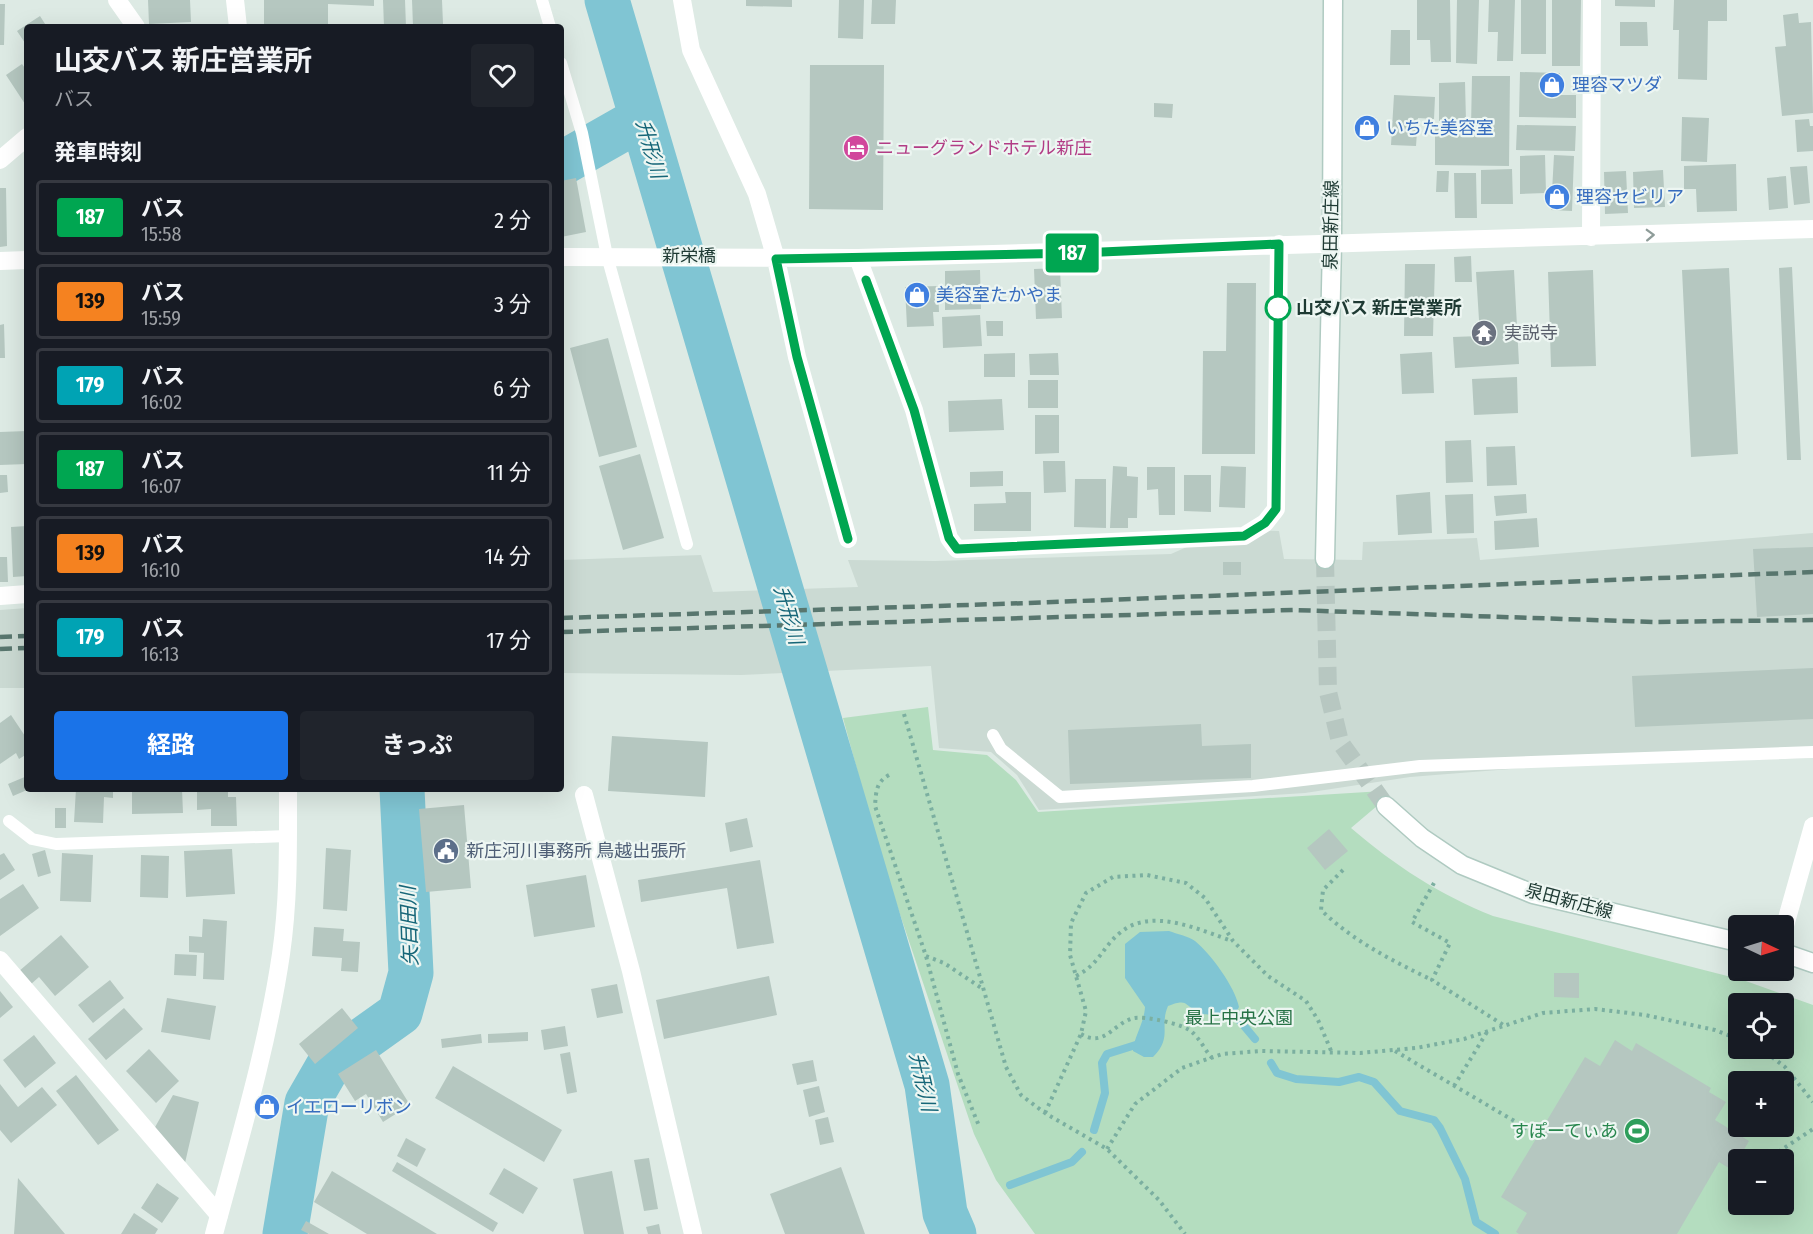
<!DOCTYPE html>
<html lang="ja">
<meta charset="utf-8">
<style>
body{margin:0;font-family:"Fira Sans Condensed","Noto Sans JP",sans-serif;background:#20242c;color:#f1f3f6;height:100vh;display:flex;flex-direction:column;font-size:22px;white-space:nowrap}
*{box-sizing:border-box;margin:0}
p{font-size:20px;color:#9ea1a6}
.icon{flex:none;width:33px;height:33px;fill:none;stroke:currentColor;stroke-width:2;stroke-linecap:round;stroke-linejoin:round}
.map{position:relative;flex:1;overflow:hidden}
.sheet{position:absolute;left:24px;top:24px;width:540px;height:768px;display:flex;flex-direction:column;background:#171b24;border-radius:6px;box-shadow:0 6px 24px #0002}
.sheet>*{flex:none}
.badge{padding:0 12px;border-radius:4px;font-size:21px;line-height:39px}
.needle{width:39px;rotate:94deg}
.controls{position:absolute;left:1728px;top:915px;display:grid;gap:12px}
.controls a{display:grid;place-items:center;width:66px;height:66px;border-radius:6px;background:#171b24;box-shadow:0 6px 24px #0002;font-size:30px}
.map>.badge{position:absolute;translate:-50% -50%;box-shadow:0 0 0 3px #fff}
h2{padding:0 30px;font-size:22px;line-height:54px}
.round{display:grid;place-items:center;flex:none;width:63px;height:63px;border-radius:6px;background:#20242c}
.summary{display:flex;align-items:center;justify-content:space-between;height:102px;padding:0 30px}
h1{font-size:28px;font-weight:700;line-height:45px}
.primary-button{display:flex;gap:12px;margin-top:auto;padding:12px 30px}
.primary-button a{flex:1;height:69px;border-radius:6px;background:#1a73e8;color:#fff;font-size:24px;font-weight:700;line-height:69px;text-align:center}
.primary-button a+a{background:#20242c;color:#f1f3f6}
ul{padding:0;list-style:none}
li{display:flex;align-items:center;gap:18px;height:75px;margin:0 12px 9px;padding:0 18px;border:3px solid #363941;border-radius:6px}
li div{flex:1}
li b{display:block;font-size:22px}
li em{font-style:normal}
li .badge{min-width:66px;font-weight:700;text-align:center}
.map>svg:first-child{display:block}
.built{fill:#cbdad3}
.green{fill:#b4ddbf;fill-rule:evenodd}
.water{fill:#80c5d3}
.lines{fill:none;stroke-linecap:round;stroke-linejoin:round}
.stream{stroke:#80c5d3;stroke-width:8}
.river{stroke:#80c5d3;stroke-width:45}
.building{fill:#b5c7c0}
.secondary-tunnel{stroke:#b7c7c1;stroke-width:18;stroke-dasharray:18 9;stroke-linecap:butt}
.secondary-casing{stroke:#afcac1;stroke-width:21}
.path{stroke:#7bafa0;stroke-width:4;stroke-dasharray:3 4.5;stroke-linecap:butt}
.service{stroke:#fff;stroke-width:12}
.minor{stroke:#fff;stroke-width:18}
.tertiary{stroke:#fff;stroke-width:18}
.secondary{stroke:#fff;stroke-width:18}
.rail{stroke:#58766e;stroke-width:4.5;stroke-dasharray:12 6;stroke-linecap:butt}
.oneway{stroke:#8e9c99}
.line-casing{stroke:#fff;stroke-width:14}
.line{stroke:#00a651;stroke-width:9}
.stop-dot{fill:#fff;stroke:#00a651;stroke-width:3}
.labels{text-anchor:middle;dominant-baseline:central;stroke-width:4.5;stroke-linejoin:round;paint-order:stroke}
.shop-label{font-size:18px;fill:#366cbe;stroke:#edf6f2;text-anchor:start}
.hotel-label{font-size:18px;fill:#b23c85;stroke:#edf6f2;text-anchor:start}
.street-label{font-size:18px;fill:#1e3a33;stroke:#edf6f2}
.stop-label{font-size:18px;font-weight:bold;fill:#1e3a33;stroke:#edf6f2;text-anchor:start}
.worship-label{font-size:18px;fill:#5b616d;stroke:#edf6f2;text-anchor:start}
.service-label{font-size:18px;fill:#4e5e75;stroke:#edf6f2;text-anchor:start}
.park-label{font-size:18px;fill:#267245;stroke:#edf6f2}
.leisure-label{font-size:18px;fill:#27864d;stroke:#edf6f2;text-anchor:end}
.water-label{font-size:20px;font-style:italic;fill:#166678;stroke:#edf6f2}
</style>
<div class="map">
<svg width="1813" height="1234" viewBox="0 0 1813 1234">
<rect width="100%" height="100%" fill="#ddeae4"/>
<path class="built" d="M1225,530L1279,531L1284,559L1362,560L1363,542L1477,538L1480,560L1813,533V758L1534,767L1410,777L1305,793L1039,810L1017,775L991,752L939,748L931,666L741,675L561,673V560L701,555L713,592L858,587L848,560L935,561L1171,554Z
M27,608V688H0V610Z"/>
<path class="green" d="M928,707L933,750L987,755L1016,780L1038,812L1383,791L1384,800L1351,828C1394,865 1440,895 1493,916L1743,980L1813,1005V1234H1035L996,1180L974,1134L881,858L843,718ZM1738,1004H1784V1048H1738ZM1738,1082H1784V1126H1738ZM1738,1160H1784V1204H1738Z"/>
<path class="water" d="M1169,931C1177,934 1188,936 1195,941C1211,954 1235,987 1239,1007L1234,1016C1226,1014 1204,1016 1199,1013C1184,1005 1188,998 1168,1006C1159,1027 1173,1037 1153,1057H1144L1133,1051C1134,1036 1144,1024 1145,1007L1125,978V944L1140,932Z"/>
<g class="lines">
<path class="stream" d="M1229,1008L1255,1039
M1271,1063L1277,1073L1296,1079L1339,1082L1359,1077L1374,1082L1400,1111L1434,1120L1440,1128L1465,1179L1476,1222L1495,1234
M1094,1130L1105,1093L1102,1063L1107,1054L1142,1043
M1010,1185L1072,1162L1082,1152"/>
<path class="river" d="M607,0L927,1085L945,1213L954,1234
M561,164L642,118
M285,1234L307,1103L330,1063L400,1013L411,973L402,789"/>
</g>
<path class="building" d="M148,0H190L191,22L149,24Z
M264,0H374V6L328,4V27H264Z
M383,0H405L406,27H384Z
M412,0H442L443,24L413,26Z
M746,0H792V7L746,6Z
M839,0H864L863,39L838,38Z
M872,0H896L895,24H871Z
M1417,0H1450L1451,62H1431L1430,40H1417Z
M1457,0H1479L1477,64L1456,63Z
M1489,0H1515L1513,61H1497L1498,32H1488Z
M1521,0H1546V54H1521Z
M1552,0H1581L1580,66H1552Z
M1615,0H1655V7L1615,6Z
M1674,0H1727V21H1708L1707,80L1678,79L1679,30H1673Z
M0,4H5L4,45H0Z
M1798,13L1799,23L1811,22L1813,113L1782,116L1775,47L1786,46L1783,15Z
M40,16L47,27H27V46L17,31Z
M1620,22H1647L1648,46H1620Z
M1391,30H1410V65H1390Z
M22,64L27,71L25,104L6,75Z
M810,65H884L883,210L809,209Z
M1520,72L1560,73V95H1576V118L1519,117Z
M1472,76H1510L1509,166L1435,165V127H1471Z
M1465,82L1466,121H1439V83Z
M1394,95L1435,97L1434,119L1418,118L1416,146L1391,145Z
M1154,103L1173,104L1172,118L1154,117Z
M1682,117L1709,118L1707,162L1681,161Z
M1809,119L1810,126H1813V151L1797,152L1795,120Z
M1517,125L1576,126L1575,151L1516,150Z
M1545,155L1546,193L1520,194V156Z
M1554,155L1574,156L1572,211L1551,210Z
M1736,164L1737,211L1697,212L1696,189H1684V166Z
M1807,166L1810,203L1794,205L1790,167Z
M1512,169L1513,204H1481V170Z
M1663,170L1665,207L1634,208L1633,172Z
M1437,171H1449L1448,192H1436Z
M1626,171L1628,213L1605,214L1604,172Z
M1454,173H1476L1477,218H1455Z
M1786,176L1788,208L1769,210L1767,178Z
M576,178L586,232L561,237V181Z
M0,188H6L7,246L0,247Z
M1471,256L1472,282H1455L1454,257Z
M1405,264H1435L1433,336H1404Z
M1792,267L1801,460H1787L1779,268Z
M1060,268L1062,318L1036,319L1034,269Z
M1729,268L1738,454L1691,457L1682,270Z
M980,270L981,309L945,310V271Z
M1514,270L1519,364L1455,368L1453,337L1480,336L1476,272Z
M1593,270L1596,366L1551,367L1548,272Z
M1227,283H1256L1255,454H1202L1203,351H1226Z
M938,286L939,312H933L934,326L907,327L905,287Z
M980,315L982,346L943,348L942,317Z
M986,321H1003V336H987Z
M4,324L5,358H0V325Z
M608,338L637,447L599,457L570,348Z
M1432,352L1434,393L1402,394L1400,354Z
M1015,353V377H984V354Z
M1058,353L1059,375H1030L1029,354Z
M1517,377L1518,413L1474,415L1472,379Z
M1028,380H1058V408H1028Z
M1002,399L1004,430L949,432L948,401Z
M1035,415H1059V453L1035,454Z
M27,431V464L0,465V432Z
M1471,440L1473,482L1446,483L1445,441Z
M1515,446L1517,485L1487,486L1486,447Z
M640,454L664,538L623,550L599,466Z
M1043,461H1065L1066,492L1044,493Z
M1113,466L1127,467V476L1138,477L1137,518H1128V528H1110Z
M1221,466L1246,467L1245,508L1219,507Z
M1147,467H1175V515H1159L1158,489L1147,490Z
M1003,471V486L970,487V472Z
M0,475H7L8,492L0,493Z
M1184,475H1211V512L1184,511Z
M1075,479H1106V528L1074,527Z
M1005,492H1031V531H974V504L1006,503Z
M1430,492L1432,533L1398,535L1396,495Z
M1473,494L1474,533L1447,534L1445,495Z
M1526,494L1527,513L1496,516L1494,496Z
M1537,518L1539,547L1495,550L1494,521Z
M27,526V576L13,577L11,527Z
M1813,547V614L1757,617L1753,549Z
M0,557H7L8,582H0Z
M1223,562H1241V575H1223Z
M1813,668V719L1635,727L1632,676Z
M11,715L27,739V754L19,759L16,753L0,764V723Z
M1201,724L1202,746L1251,744V778L1070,784L1068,730Z
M612,736L708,742L705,797L608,791Z
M27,776V790L13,796L8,784Z
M76,789H113V798L104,797L103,823L74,822Z
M132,789H182L183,813L132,814Z
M197,789H228V797H236L237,826H211V809L197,810Z
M464,805L471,888L426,892L419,809Z
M55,808H66V828H55Z
M747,818L753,847L730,852L725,823Z
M1329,829L1348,851L1325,870L1307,848Z
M326,848L351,850L347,911L323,909Z
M232,849L235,894L186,897L184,851Z
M45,850L51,873L38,877L32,854Z
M4,853L15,870L0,880V855Z
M62,853L93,855L91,902L60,901Z
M141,855L169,856L168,898L140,897Z
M760,860L774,943L737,949L727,888L641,902L638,880Z
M586,875L595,927L534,937L526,885Z
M23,884L39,908L0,936V899Z
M203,919L227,921L224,980L203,979L204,953L189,952V936L202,937Z
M314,927L344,929L343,941L360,942L358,972L341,971L342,958L312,956Z
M61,935L89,967L55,996L39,977L30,985L18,972Z
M175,954L197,955L196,976L174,975Z
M1554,973H1579V998L1554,997Z
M769,976L777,1015L664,1039L656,1000Z
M110,980L124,998L93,1023L78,1005Z
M617,984L623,1013L597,1018L591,989Z
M0,991L13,1007L0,1018Z
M167,998L216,1006L210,1040L161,1032Z
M124,1008L143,1029L106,1060L88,1039Z
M342,1008L358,1028L315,1064L299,1044Z
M565,1026L568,1046L544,1050L541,1030Z
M528,1032V1041L488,1043V1034Z
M481,1034L482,1043L442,1048L441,1039Z
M34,1035L56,1063L25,1088L3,1060Z
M1615,1040L1632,1051L1636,1043L1711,1088L1709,1092L1726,1102L1715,1120L1749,1141L1732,1170L1719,1162L1677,1234H1519L1516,1232L1527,1213L1501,1197L1585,1057L1600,1066Z
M149,1049L179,1081L156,1103L126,1071Z
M376,1050L410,1105L383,1122L366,1094L355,1101L338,1074Z
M570,1052L577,1092L567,1094L560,1054Z
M813,1060L817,1081L797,1085L792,1064Z
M453,1066L562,1130L544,1162L435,1098Z
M76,1075L119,1130L98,1145L56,1091Z
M0,1084L18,1107L42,1087L57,1105L11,1143L0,1130Z
M819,1086L825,1112L809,1117L803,1090Z
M173,1095L199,1102L185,1163L154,1129Z
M828,1117L834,1142L820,1145L815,1120Z
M406,1138L426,1149L417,1167L397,1156Z
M649,1158L658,1209L644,1211L634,1160Z
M397,1162L498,1223L493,1232L392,1171Z
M841,1167L865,1234H785L770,1194Z
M504,1168L538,1188L523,1214L489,1194Z
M332,1171L437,1234H367L314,1202Z
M612,1171L624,1234H584L573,1179Z
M18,1178L65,1234H14Z
M157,1183L179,1198L162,1223L141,1208Z
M134,1213L158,1229L155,1234H121Z
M306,1221L329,1234H309L301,1230Z
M659,1224L661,1234H648L646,1227Z"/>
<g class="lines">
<path class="secondary-tunnel" d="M1325,559L1328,692L1340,742L1386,806"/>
<g class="secondary-casing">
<path id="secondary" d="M1325,559L1332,243L1333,0
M1386,806L1422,838L1462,865L1533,894L1738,942
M1784,953L1813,963"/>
</g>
<path class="path" d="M904,714L1006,1067L1021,1095L1045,1113L1107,1149L1159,1200L1185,1234
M889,775C876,782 876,792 875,806L926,956L958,1074L979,1126
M1343,870L1323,890L1321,910C1353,941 1391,960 1432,980
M1434,883L1412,922L1450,943L1432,980L1505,1026
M926,956L944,963L983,989
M1076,976C1100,964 1102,947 1121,932C1152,907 1200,930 1232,941
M1081,1034C1105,1048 1113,1023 1134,1018C1145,1016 1184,1024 1192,1032C1200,1039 1205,1050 1212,1058
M1760,1048L1785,1067L1813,1102
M1395,1051L1528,1129
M1454,1086L1487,1032
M1045,1113L1081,1034L1086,1011L1070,955L1071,923L1086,893L1113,877L1147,875L1186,883L1205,898L1233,941L1268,976L1306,1001L1318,1020L1332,1053
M1107,1149L1135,1104L1182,1068L1222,1054L1261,1051L1360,1053L1416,1048L1464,1039L1543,1013L1595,1009L1645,1015L1715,1030L1738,1039
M1746,1158L1750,1160
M1766,1160L1813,1129"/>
<path class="service" d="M542,0L550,27
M561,63L582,133L607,256L687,544
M993,735L1001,749L1060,797L1253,786L1420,766L1813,752
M9,821L32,839L56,844L288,836"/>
<path class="minor" d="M117,0L136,27
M682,0L691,50L757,194L776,259L797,357L848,539
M0,160L27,137
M1591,237L1592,0
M561,257L858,258L1813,229
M858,258L914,410L949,538L957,549L1244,536L1265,523L1276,509L1279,244
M0,261L27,260
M0,596L27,594
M584,795L631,971L693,1234
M0,960L219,1215"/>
<path class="tertiary" d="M235,0L238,27
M1784,929L1813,826
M214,1234C239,1141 267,1049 281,954C289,899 288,844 288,789"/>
<use href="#secondary" class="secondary"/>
<path class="rail" d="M561,618L1029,603L1813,572
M561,632L1293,610L1655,622L1813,620
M0,637L27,636
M0,649L27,648"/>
</g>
<defs><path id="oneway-chevron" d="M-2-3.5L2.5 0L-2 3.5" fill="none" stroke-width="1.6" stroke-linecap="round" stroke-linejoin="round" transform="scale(1.5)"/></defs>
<use class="oneway" href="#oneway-chevron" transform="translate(1650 235) rotate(-2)"/>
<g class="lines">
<g class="line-casing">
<path id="line" d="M848,539L797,357L776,259L1080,253L1279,244L1276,509L1265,523L1244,536L957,549L949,538L914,410L866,280"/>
</g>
<use href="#line" class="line"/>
</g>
<defs>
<g id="shop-disc" transform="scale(1.35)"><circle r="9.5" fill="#3f7fe0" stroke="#edf6f2"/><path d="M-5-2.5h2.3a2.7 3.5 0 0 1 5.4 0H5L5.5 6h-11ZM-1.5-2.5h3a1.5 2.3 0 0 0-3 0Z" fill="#fff"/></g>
<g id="hotel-disc" transform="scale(1.35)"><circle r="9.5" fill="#d1479c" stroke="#edf6f2"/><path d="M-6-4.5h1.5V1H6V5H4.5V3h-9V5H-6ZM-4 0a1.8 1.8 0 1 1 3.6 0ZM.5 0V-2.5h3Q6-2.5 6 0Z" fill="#fff"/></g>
<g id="temple-disc" transform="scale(1.35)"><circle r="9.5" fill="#6b7280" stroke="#edf6f2"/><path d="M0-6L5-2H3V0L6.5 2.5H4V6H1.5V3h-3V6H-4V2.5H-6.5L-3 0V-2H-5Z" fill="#fff"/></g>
<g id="civic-disc" transform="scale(1.35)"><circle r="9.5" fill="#5c6f8a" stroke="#edf6f2"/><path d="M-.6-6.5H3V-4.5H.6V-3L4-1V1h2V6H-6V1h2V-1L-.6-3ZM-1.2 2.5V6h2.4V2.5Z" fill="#fff"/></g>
<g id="stadium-disc" transform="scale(1.35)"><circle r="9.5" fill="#2e9e5b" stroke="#edf6f2"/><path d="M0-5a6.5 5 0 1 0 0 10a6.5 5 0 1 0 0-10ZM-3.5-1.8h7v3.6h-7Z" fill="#fff"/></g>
</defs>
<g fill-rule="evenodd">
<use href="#shop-disc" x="1552" y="85"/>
<use href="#shop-disc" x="1367" y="128"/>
<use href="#hotel-disc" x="856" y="148"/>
<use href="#shop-disc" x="1557" y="197"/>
<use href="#shop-disc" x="917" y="295"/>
<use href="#temple-disc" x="1484" y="333"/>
<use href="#civic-disc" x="446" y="851"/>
<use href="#shop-disc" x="267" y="1107"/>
<use href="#stadium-disc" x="1637" y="1131"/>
</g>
<circle class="stop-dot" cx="1278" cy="308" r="12"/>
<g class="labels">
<g class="shop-label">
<text x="1572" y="85">理容マツダ</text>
<text x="1386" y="128">いちた美容室</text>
<text x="1576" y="197">理容セビリア</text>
<text x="936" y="295">美容室たかやま</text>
<text x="286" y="1107">イエローリボン</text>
</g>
<g class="hotel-label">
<text x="876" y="148">ニューグランドホテル新庄</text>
</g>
<g class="street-label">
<text transform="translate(1331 225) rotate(-89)">泉田新庄線</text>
<text x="689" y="256">新栄橋</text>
<text transform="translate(1569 901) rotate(15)">泉田新庄線</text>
</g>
<g class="stop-label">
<text x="1296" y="308">山交バス 新庄営業所</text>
</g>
<g class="worship-label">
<text x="1504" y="333">実説寺</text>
</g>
<g class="service-label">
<text x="466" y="851">新庄河川事務所 鳥越出張所</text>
</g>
<g class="park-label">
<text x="1239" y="1018">最上中央公園</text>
</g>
<g class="leisure-label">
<text x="1618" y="1131">すぽーてぃあ</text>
</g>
<g class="water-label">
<text transform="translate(651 149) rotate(74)">升形川</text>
<text transform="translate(789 615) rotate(74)">升形川</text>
<text transform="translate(409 926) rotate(-92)">矢目田川</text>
<text transform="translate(923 1082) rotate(77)">升形川</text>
</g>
</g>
</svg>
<div class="controls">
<a><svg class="needle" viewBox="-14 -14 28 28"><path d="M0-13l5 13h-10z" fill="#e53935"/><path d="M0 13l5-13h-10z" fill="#9ea1a6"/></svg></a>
<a><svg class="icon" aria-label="locate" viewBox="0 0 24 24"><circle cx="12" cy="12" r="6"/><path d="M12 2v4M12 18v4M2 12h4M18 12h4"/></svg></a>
<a>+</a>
<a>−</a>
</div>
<b class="badge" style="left:1072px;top:253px;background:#00a651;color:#fff">187</b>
<section class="sheet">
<div class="summary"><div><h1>山交バス 新庄営業所</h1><p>バス</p></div><a class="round"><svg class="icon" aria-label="heart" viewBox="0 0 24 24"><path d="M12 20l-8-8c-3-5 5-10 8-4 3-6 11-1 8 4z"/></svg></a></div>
<h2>発車時刻</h2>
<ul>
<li><span class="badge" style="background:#00a651;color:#fff">187</span><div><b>バス</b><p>15:58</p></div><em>2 分</em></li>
<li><span class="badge" style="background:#f58220;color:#111">139</span><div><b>バス</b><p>15:59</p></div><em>3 分</em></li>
<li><span class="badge" style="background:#00a3b4;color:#fff">179</span><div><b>バス</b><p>16:02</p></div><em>6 分</em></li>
<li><span class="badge" style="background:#00a651;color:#fff">187</span><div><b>バス</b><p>16:07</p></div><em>11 分</em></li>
<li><span class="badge" style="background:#f58220;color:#111">139</span><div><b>バス</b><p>16:10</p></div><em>14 分</em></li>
<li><span class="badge" style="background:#00a3b4;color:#fff">179</span><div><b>バス</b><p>16:13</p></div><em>17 分</em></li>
</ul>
<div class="primary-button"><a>経路</a><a>きっぷ</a></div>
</section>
</div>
